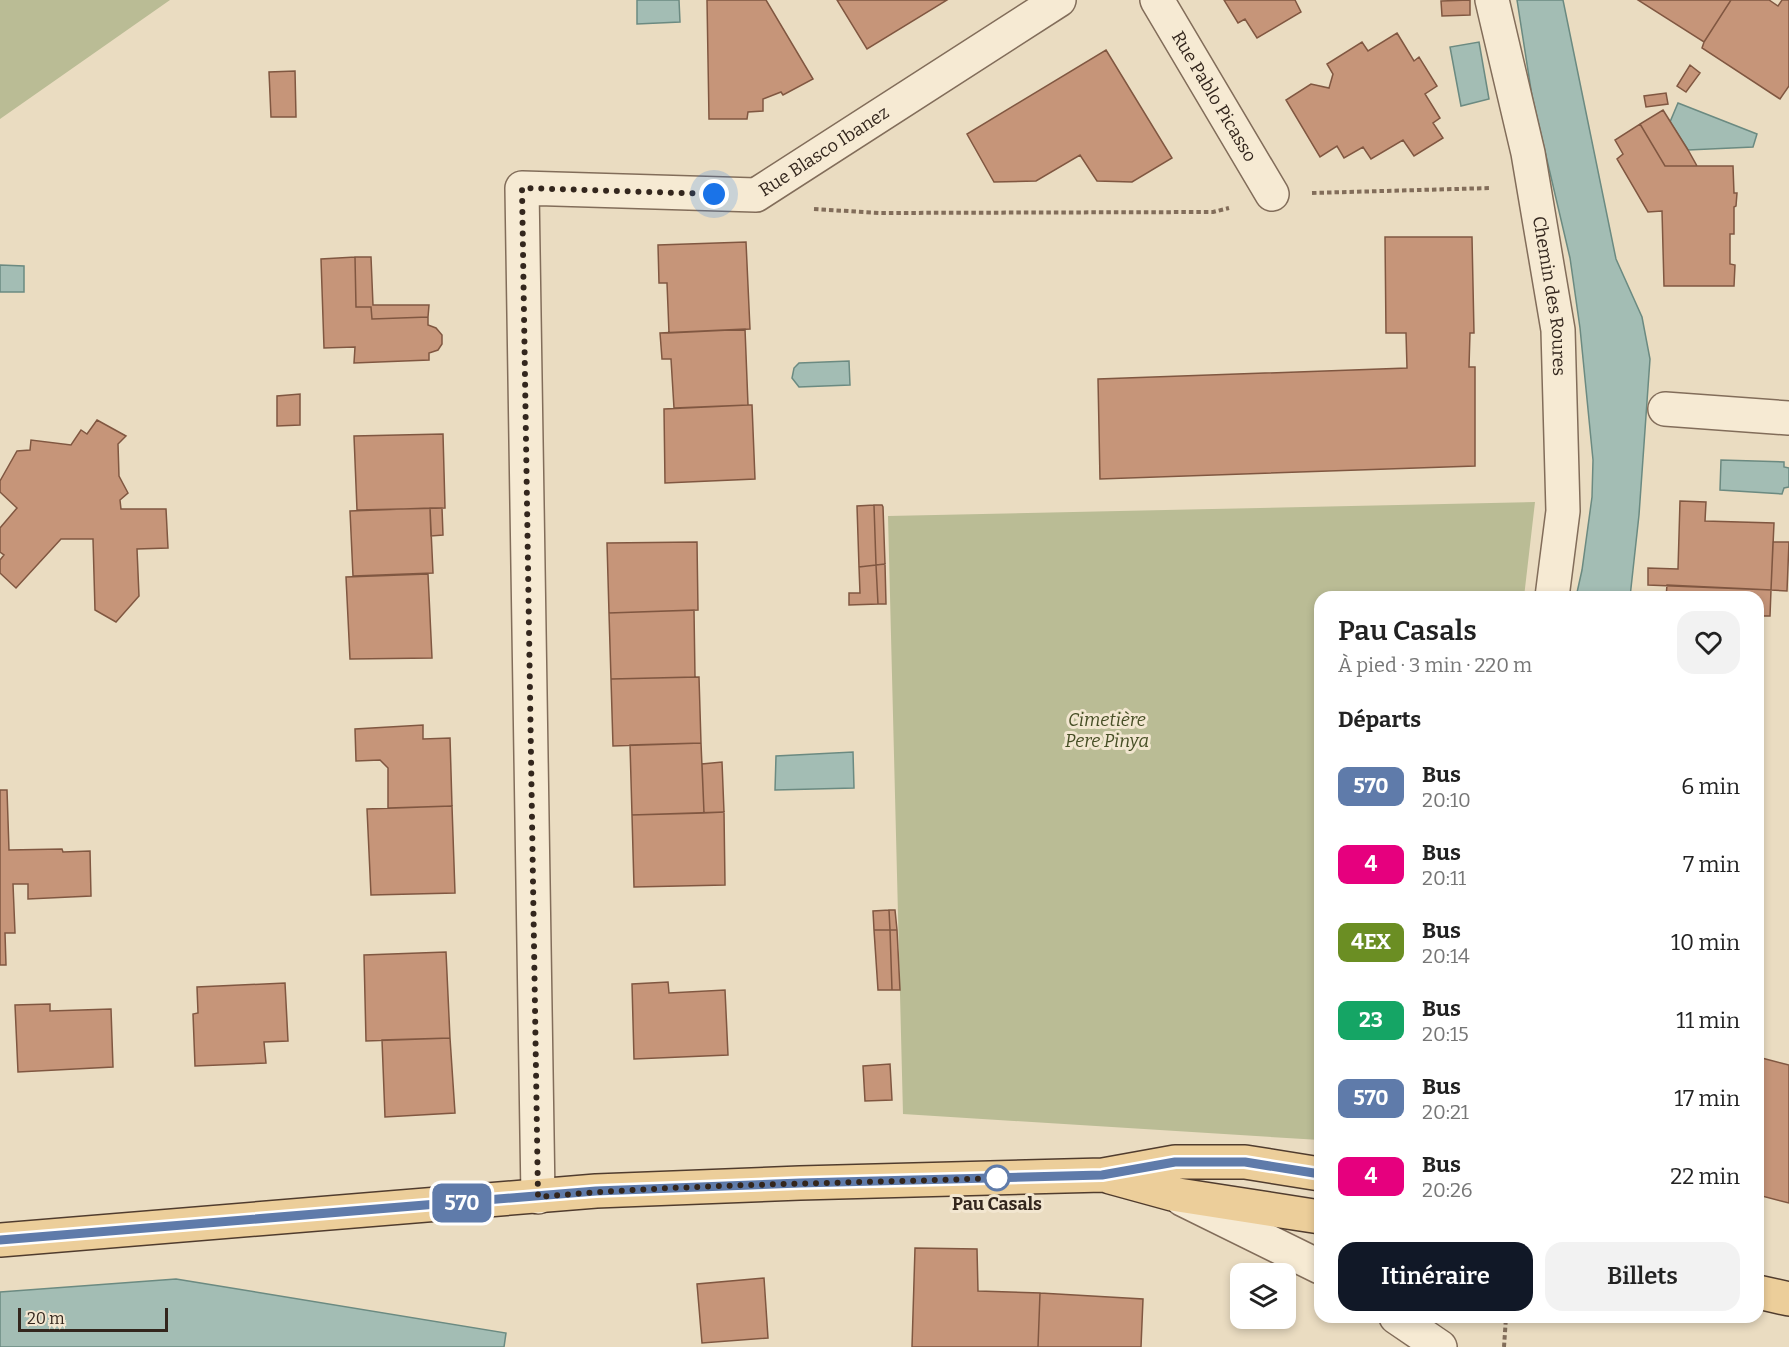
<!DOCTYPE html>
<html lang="fr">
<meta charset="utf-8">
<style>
body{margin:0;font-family:Bitter,serif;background:#f2f2f2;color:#222;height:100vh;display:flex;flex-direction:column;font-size:22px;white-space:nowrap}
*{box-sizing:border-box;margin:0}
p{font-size:20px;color:#767676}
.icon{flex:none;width:33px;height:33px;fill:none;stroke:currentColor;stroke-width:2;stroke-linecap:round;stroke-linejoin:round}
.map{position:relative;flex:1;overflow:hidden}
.sheet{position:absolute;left:1314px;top:591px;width:450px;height:732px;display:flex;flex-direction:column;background:#fff;border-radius:18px;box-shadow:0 3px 9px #0003}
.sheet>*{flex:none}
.badge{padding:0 12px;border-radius:9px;font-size:21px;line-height:39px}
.tools{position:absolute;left:1230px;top:1263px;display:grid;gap:12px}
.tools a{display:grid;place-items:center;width:66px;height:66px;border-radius:12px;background:#fff;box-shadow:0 3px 9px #0003;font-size:30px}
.scale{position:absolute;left:18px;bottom:15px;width:150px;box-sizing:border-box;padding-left:6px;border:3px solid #33261d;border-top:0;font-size:16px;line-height:21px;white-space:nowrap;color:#33261d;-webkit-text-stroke:4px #f2e6d0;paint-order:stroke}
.you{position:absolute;width:30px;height:30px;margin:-15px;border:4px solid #fff;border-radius:50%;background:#1a73e8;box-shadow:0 0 0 9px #1a73e833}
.map>.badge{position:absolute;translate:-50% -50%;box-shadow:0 0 0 3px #fff}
h2{padding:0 24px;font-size:22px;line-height:54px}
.round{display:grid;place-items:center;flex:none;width:63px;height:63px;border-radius:18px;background:#f2f2f2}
.summary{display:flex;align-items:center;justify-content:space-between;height:102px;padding:0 24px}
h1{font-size:28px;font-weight:600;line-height:45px}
.primary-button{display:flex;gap:12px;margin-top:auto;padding:12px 24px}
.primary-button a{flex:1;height:69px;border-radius:18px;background:#111827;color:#fff;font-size:24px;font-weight:600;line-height:69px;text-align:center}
.primary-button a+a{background:#f2f2f2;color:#222}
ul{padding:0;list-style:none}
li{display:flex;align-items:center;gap:18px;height:78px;padding:0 24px}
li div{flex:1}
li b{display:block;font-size:22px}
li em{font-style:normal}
li .badge{min-width:66px;font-weight:700;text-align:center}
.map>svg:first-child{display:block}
.cemetery{fill:#babc95}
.water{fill:#a3bdb4;stroke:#6b8a81;stroke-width:1.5}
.building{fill:#c69579;stroke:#805741;stroke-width:1.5}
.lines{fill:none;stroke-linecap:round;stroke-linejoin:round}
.minor-casing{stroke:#826d5a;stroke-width:36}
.major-casing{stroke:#503c2e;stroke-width:36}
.path{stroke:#826d5a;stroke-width:4;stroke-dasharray:4.5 3;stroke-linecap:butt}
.minor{stroke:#f6ead3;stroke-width:33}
.major{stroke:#ecce9a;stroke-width:33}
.line-casing{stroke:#fff;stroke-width:14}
.line{stroke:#5f7baa;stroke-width:9}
.walk{stroke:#33261d;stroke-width:6;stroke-dasharray:0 10.8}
.stop-dot{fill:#fff;stroke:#5f7baa;stroke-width:3}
.labels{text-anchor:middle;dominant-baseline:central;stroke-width:6;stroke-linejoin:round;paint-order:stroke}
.street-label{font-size:18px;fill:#33261d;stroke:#f2e6d0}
.park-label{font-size:18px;font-style:italic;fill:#464e25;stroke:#f2e6d0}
.stop-label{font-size:18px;font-weight:bold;fill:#33261d;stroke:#f2e6d0}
</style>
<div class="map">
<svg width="1789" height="1347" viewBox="0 0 1789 1347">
<rect width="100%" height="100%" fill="#eadcc1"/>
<path class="cemetery" d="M0,0H170L0,119Z
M1535,502L1524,597H1320V1140L903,1114L888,516Z"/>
<path class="water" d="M637,0H679L680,22L637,24Z
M1517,0H1563L1616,259L1642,317L1650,359L1639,515L1630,597H1576L1582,570L1592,497L1593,460L1580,328L1570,258L1532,96Z
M1479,42L1489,99L1461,106L1450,47Z
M1678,103L1757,134L1753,147L1688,150L1670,122Z
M0,265L24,266V292H0Z
M849,361L850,385L799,387L792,378L794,368L799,363Z
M1721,460L1784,462V467L1789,468V487L1784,488L1782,494L1720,490Z
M853,752L854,788L775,790L776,756Z
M176,1279L506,1333L504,1347H0V1292Z"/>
<path class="building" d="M707,0H766L813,79L783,95L781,92L763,99V111L748,112L747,119H709Z
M837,0H947L867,49Z
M1295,0L1301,12L1257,38L1245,19L1238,23L1224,0Z
M1470,0V15L1442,16L1441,1Z
M1638,0H1731L1704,42Z
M1731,0H1769L1778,6L1782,0H1789V86L1780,99L1702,48L1704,42Z
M1397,33L1414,61L1419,57L1437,86L1425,94L1440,118L1433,123L1443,138L1414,156L1403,140L1371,159L1363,147L1344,158L1337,146L1320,157L1286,100L1311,84L1329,88L1333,74L1327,64L1362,42L1368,51Z
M1106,50L1172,158L1132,182L1097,181L1080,155L1036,181L994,182L967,134Z
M1690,65L1700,73L1686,92L1677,86Z
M295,71L296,117H271L269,72Z
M1666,93L1668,104L1646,107L1644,96Z
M1663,110L1688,150L1697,166H1665L1640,124Z
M1640,124L1665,166H1733L1734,193H1737L1736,206L1734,207V234H1730V264L1735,265L1734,286H1664L1662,211L1648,212L1617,159L1623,154L1615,140Z
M1385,237H1472L1474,333H1470L1469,367H1475V466L1100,479L1098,379L1407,368L1406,333H1386Z
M746,242L750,329L669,333L667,283H659L658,245Z
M355,257L356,307H371L372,319L428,317V325L436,328L442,335V344L438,350L429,353V360L354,363L355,347L324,348L321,259Z
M355,257H371L373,305H429L428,317L372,319L371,307H356Z
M745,329L748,405L674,408L671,359H662L660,333Z
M300,394V425L277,426V396Z
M748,405H752L755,479L665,483L664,409Z
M97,420L126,436L118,444L119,476L128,493L120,500L121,509H166L168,548L137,549L139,596L116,622L95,610L93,539H61L16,588L0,573V560L4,555L0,552V528L17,508L0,492V481L17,451L30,450L31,440L71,445L81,430L87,434Z
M443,434L445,508L357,510L354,436Z
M1680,501L1706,502L1705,521L1774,523L1771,590L1648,585V568L1678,569Z
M874,505L876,565L859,567L857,506Z
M874,505H882L883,507L885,564L876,565Z
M430,508L433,573L353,576L350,511Z
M430,508H442L443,535L431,536Z
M697,542L698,610L609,613L607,543Z
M1773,542H1789L1787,591L1771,590Z
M885,564L886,604H878L876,565Z
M876,565L878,604L849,605V593H860L859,567Z
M428,574L432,658L350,659L346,577Z
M1667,585L1771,590L1770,616H1758V597H1666Z
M694,610L695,677L611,679L609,613Z
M699,677L701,743L613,746L611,679Z
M423,725V739L450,738L452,806L388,808V768L380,760L356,761L355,729Z
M701,743L704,813L632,815L630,745Z
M722,762L724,812L704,813L702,764Z
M0,790H7L9,850L62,849L63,852L90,851L91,896L28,899V884H13L15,933H5L6,965H0Z
M452,806L455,893L371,895L367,809Z
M724,812L725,885L634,887L632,815Z
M889,910L890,930H874L873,911Z
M889,910H895L897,930H890Z
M874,930H890L892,990H878Z
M890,930H897L900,990H892Z
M446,952L450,1038L366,1041L364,955Z
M668,982L669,993L725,990L728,1055L634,1059L632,984Z
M285,983L288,1041L264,1042L266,1063L195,1066L193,1014L198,1013L197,987Z
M50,1004V1011L111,1009L113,1067L18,1072L15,1005Z
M450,1038L455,1113L385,1117L382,1040Z
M1758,1057L1789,1065V1203L1758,1195Z
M890,1064L892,1100L865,1101L863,1066Z
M915,1248L977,1249L978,1291L1040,1293L1038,1347H912Z
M764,1278L768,1338L702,1343L697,1284Z
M1040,1293L1143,1299L1141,1347H1038Z"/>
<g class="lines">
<g class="minor-casing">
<g id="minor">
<path id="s1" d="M1157,0L1272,194"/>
<path id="s2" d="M1492,0L1528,153L1558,330L1563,511L1552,597"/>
<path d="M1665,409L1789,418"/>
<path id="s3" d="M538,1197L522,188L756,195L1059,0"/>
<path d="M1182,1199L1320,1267"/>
<path d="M1396,1317L1440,1347"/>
</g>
</g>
<g class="major-casing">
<path id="major" d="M1110,1177L1172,1194L1320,1217
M0,1240L596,1191L800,1183L1103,1175L1175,1162H1245L1320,1174
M1758,1292L1789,1299"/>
</g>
<path class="path" d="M1312,193L1491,188
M814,209L879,213L1213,212L1229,208
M1504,1347L1506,1317"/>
<use href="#minor" class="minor"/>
<use href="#major" class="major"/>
</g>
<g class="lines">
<g class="line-casing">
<path id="line" d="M0,1240L596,1191L800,1183L1102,1175L1175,1162H1245L1320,1174"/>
</g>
<use href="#line" class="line"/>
<path class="walk" d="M714,194L522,188L538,1197C691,1183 844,1184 997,1178"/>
</g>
<circle class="stop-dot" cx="997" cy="1178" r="12"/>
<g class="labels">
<g class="street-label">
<text stroke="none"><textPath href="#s1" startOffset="112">Rue Pablo Picasso</textPath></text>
<text stroke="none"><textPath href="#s3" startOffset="1324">Rue Blasco Ibanez</textPath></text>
<text stroke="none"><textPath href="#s2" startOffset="302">Chemin des Roures</textPath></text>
</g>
<g class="park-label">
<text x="1107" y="720">Cimetière<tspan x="1107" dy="21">Pere Pinya</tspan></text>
</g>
<g class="stop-label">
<text x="997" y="1204">Pau Casals</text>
</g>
</g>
</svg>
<div class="tools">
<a><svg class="icon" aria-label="layers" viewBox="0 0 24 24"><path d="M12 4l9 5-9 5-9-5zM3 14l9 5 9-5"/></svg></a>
</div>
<div class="scale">20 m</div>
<div class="you" style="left:714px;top:194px"></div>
<b class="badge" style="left:462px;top:1203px;background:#5f7baa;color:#fff">570</b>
<section class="sheet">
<div class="summary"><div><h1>Pau Casals</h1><p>À pied · 3 min · 220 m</p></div><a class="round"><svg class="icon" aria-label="heart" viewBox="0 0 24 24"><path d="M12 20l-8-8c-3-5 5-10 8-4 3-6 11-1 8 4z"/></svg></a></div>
<h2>Départs</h2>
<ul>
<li><span class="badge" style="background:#5f7baa;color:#fff">570</span><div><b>Bus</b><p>20:10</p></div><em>6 min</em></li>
<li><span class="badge" style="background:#e6007e;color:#fff">4</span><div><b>Bus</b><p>20:11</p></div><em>7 min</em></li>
<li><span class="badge" style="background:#6b8e23;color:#fff">4EX</span><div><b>Bus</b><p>20:14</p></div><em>10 min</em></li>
<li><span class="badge" style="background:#15a565;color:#fff">23</span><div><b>Bus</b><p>20:15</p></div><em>11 min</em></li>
<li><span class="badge" style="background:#5f7baa;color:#fff">570</span><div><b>Bus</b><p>20:21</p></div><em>17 min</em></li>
<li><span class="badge" style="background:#e6007e;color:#fff">4</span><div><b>Bus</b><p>20:26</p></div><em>22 min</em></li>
</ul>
<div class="primary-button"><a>Itinéraire</a><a>Billets</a></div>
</section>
</div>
